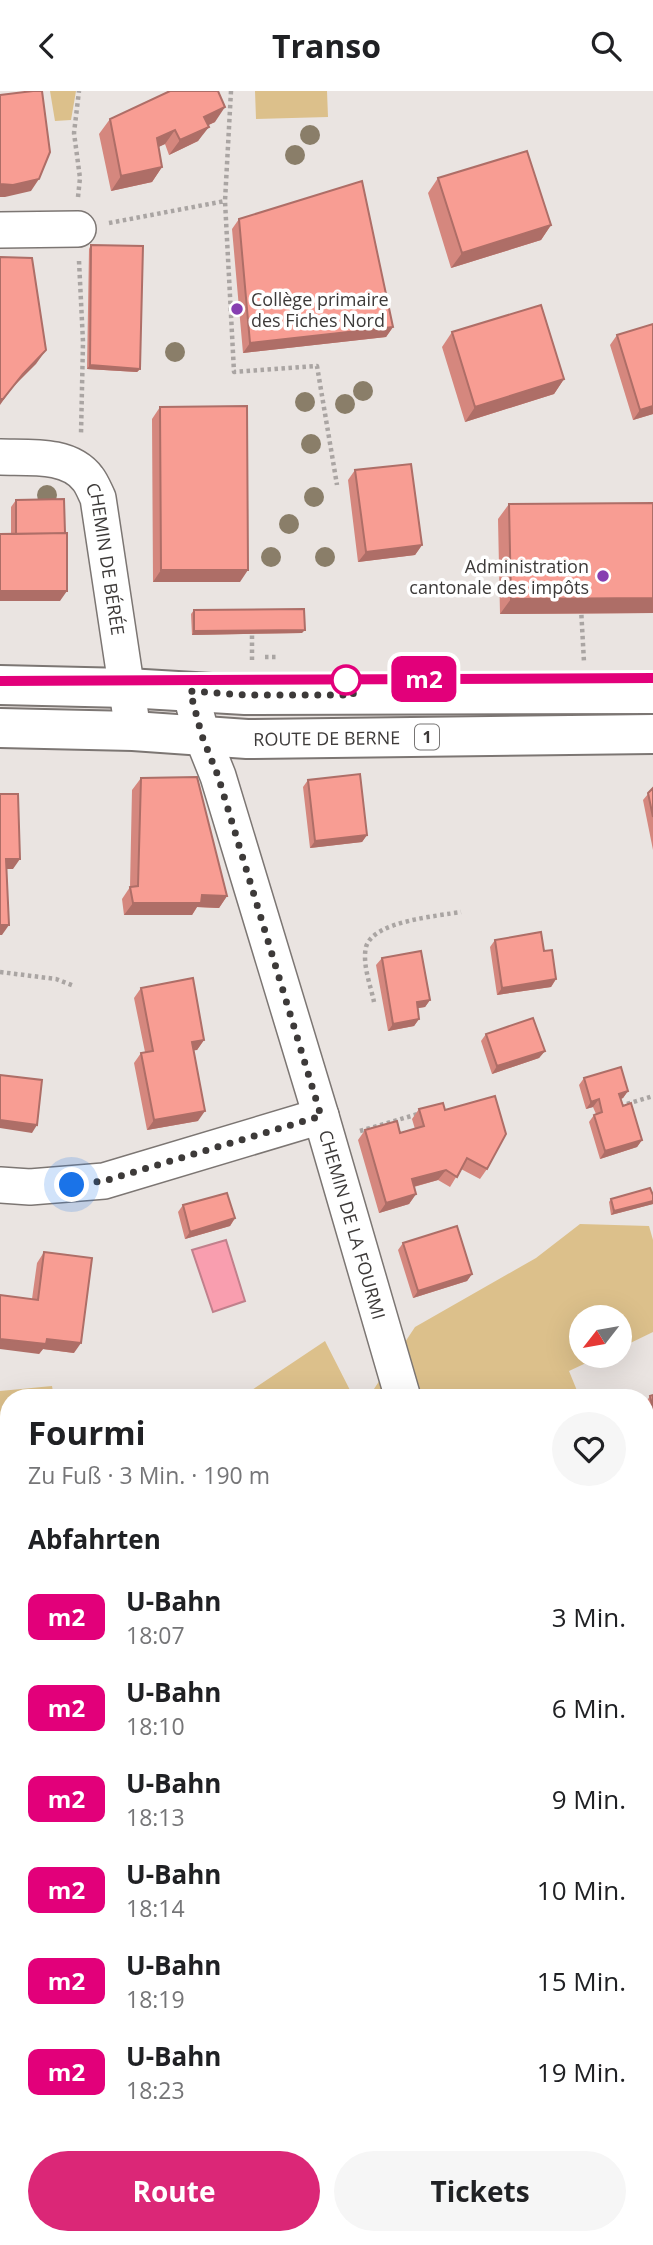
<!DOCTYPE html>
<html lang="de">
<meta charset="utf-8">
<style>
body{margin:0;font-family:"Open Sans",sans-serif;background:#f6f6f6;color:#202124;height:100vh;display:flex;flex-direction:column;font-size:26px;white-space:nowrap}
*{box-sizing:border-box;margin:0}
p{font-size:23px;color:#757577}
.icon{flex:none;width:38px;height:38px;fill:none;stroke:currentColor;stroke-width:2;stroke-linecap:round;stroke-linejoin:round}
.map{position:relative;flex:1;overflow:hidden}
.side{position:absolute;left:0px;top:1298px;width:654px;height:856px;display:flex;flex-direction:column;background:#fff;border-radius:28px 28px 0 0;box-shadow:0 7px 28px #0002}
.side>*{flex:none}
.badge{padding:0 14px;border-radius:10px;font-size:24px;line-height:46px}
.needle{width:46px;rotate:239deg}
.buttons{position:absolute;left:569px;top:1214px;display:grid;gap:14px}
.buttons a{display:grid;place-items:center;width:63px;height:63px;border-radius:50%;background:#fff;box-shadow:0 7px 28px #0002;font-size:35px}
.you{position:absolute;width:35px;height:35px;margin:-18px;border:5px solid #fff;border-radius:50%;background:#1a73e8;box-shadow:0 0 0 10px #1a73e833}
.map>.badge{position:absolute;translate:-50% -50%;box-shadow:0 0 0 4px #fff}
h2{padding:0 28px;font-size:26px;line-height:63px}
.round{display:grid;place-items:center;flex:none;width:74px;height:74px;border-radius:37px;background:#f6f6f6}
.summary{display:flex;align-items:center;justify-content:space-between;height:119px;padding:0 28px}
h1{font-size:33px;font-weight:700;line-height:52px}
.primary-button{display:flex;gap:14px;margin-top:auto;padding:14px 28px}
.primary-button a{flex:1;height:80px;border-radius:42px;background:#db2777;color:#fff;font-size:28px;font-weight:700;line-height:80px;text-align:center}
.primary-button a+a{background:#f6f6f6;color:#202124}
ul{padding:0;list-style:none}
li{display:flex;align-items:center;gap:21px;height:91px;padding:0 28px}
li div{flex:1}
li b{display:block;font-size:26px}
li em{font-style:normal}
li .badge{min-width:77px;font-weight:700;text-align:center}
header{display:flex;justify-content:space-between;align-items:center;height:91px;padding:0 28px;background:#fff;font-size:32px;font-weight:700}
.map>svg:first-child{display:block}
.green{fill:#dcc08b}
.water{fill:#f99eaf;stroke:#c1808c;stroke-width:2}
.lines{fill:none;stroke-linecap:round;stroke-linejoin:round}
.service-casing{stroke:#7c7673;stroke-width:21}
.minor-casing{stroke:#7c7673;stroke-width:38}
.primary-casing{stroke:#7c7673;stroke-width:42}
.path{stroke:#aaa5a3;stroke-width:4.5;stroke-dasharray:3.5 3.5;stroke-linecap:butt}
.service{stroke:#fff;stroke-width:18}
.minor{stroke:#fff;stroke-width:35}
.primary{stroke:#fff;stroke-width:38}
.tree{fill:#8a7e69}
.wall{fill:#d5877e}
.shaded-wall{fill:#ae6e67}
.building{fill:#f89d93;stroke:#ae6e67;stroke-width:2}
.line-casing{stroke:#fff;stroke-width:16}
.line{stroke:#e2007a;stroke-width:10}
.walk{stroke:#3d3a39;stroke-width:7;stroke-dasharray:0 12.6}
.poi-dot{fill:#873fb1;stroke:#fff;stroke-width:2.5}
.stop-dot{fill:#fff;stroke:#e2007a;stroke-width:3.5}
.labels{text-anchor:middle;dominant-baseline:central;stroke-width:7;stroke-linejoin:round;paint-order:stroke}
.shield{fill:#fff;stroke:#777574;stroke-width:2}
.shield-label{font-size:16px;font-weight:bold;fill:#3d3a39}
.poi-label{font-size:18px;fill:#3d3a39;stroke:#fff;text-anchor:start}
.street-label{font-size:18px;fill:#3d3a39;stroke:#fff}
</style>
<header><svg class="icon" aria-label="back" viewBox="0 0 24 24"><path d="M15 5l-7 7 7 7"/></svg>Transo<svg class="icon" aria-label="search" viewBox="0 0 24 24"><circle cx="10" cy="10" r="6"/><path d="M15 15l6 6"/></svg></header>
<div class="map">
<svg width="653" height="2154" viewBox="0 0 653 2154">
<rect width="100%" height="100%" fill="#eae4e1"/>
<path class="green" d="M50,0H76L71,29L55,30Z
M255,0H327L328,26L256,28Z
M580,1133L649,1135L653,1149V1241L620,1257V1227H581V1265H601L569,1280L580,1307H368L415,1236L536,1167Z
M325,1250L354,1307H240Z
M52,1295L54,1307H9V1368L0,1375V1300Z"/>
<path class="water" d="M226,1149L245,1210L213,1221L192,1159Z"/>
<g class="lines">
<g class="service-casing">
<path id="service" d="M646,1533L653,1551"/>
</g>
<g class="minor-casing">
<g id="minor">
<path d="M0,139L78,138"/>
<path id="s1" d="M0,366C28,367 69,362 88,388C92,393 95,401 98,407L133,640"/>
<path id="s2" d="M190,600L202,645L218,685L321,1025L403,1307"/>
<path d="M0,1094L30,1096L104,1090L321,1025"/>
<path d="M0,1624H9"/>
<path d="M646,1690L653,1692"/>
<path d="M646,1876L653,1889"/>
<path d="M380,2154L386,2146"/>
</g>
</g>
<g class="primary-casing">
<g id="primary">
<path d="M0,594L127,597L245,604L653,603"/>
<path id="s3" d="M0,637L133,640L247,648L653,643"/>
</g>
</g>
<path class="path" d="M231,0L225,110L234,281L317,275L337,394
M78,106L80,87L74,42L79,0
M109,132L225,110
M79,170L83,251L81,343
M581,517L584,571
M265,566H278
M252,569V543
M0,881L56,888L74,895
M374,911C371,896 362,873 366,856C373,830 438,825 461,821
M627,1013L653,1005
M360,1040L418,1023"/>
<use href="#service" class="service"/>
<use href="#minor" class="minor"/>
<use href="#primary" class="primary"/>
</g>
<g class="tree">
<circle cx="310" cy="44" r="10"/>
<circle cx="295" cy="64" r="10"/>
<circle cx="175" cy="261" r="10"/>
<circle cx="363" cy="300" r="10"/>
<circle cx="305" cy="311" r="10"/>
<circle cx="345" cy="313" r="10"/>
<circle cx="311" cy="353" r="10"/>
<circle cx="47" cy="404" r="10"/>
<circle cx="314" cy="406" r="10"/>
<circle cx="289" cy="433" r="10"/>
<circle cx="271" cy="466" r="10"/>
<circle cx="325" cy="466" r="10"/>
</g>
<path class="wall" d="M110,28L215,31L208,34L198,50L169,64L165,53L158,56L162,76L152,91L111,100L99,43Z
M438,87L551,134L541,149L451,177L428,102Z
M239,128L393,236L386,246L243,262L232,138Z
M91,154L140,278L137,281L87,278L89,158Z
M452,241L564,288L554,303L465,331L442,256Z
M617,244L653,323L633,329L610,254Z
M160,316L240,491H153L152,328Z
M355,379L422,454L415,464L358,471L348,389Z
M16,409L60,510H0V443H11V416Z
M653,412V522L500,523L498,428L509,413Z
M194,519L302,542L192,544L191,523Z
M141,687L227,805L219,817L197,816L192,824H124L122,808L130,796L132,699Z
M308,689L367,744L362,751L310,757L303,696Z
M653,697V759L643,709Z
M495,849L544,860L556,888L551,896L497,904L490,856Z
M382,867L430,909L425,916L418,917L419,928L414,935L388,940L376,874Z
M141,897L204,949L197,959H194L198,1030L147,1039L134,972L141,962L145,961L134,907Z
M486,943L545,960L539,967L492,983L481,950Z
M584,987L628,1000L623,1007L621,1008L623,1015L642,1049L637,1056L600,1068L589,1031L594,1024L596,1023L593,1016L586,1018L579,994Z
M419,1018L445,1019L487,1078L480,1088L461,1078L450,1096L438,1089L414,1096L416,1103L409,1113L379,1122L358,1049L365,1039L400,1042L415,1038L412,1028Z
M611,1108L653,1113L611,1124L609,1111Z
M183,1114L235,1127L230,1135L185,1148L178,1121Z
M403,1152L472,1183L467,1190L413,1207L398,1159Z
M44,1161L74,1262L43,1258L39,1263L32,1208L37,1172Z
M653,1304V1355L646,1327V1311L650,1305Z
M653,1731V1826L646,1830V1807L653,1803L646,1790V1735Z
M0,1974L9,1981V2146H17L10,2154L0,2147Z
M646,2134L653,2154H607L602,2146H646Z
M22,2146H68L62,2154H32Z
M291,2146H315L300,2154H296Z"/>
<path class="shaded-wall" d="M225,16L215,31L194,41L204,26Z
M209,36L198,50L169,64L180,49Z
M175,39L165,53L146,62L157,47Z
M162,76L152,91L111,100L121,85Z
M39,88L31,100L5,106H0V93Z
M551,134L541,149L451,177L462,162Z
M393,236L386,246L243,262L250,252Z
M46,259L36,273L12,297L0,314V308Z
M90,274L140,278L137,281L87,278Z
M564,288L554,303L465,331L475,316Z
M653,315V323L633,329L640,319Z
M422,454L415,464L358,471L366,461Z
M161,479H248L240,491H153Z
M0,500H67L60,510H0Z
M653,507V522L500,523L511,508Z
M305,539L302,542L192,544L194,540Z
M367,744L362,751L310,757L315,750Z
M6,768H20L13,778H0Z
M202,804L227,805L219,817L197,816L192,824H124L133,812Z
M0,834H9L2,844H0Z
M556,888L551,896L497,904L502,897Z
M430,909L425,916L412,918L417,911Z
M419,928L414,935L388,940L393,933Z
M204,949L197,959L185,961L192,951Z
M545,960L539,967L492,983L497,975Z
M628,1000L623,1007L614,1010L619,1003Z
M599,1008L593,1016L586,1018L591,1011Z
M205,1020L198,1030L147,1039L154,1029Z
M0,1029L37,1034L32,1042L0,1037Z
M642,1049L637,1056L600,1068L605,1060Z
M446,1079L438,1089L405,1098L412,1088Z
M416,1103L409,1113L379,1122L386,1112Z
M653,1110V1113L611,1124L614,1120Z
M235,1127L230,1135L185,1148L190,1141Z
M472,1183L467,1190L413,1207L418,1200Z
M0,1248H47L81,1252L74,1262L43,1258L39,1263L0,1258Z
M653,1995V1999L646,2003V1999Z
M307,2146H315L298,2154L302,2148Z"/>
<path class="building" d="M33,0H42L50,61L39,88L13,94L0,93V4Z
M170,0H218L225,16L204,26L209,36L180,49L175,39L157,47L162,76L121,85L110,28Z
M527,60L551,134L462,162L438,87Z
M362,90L393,236L250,252L239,128Z
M91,154L143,155L140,278L90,274Z
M0,166L32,167L46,259L23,283L3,308H0Z
M541,214L564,288L475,316L452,241Z
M653,233V315L640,319L617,244Z
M247,315L248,479H161L160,316Z
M411,373L422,454L366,461L355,379Z
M64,408L65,442L16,443V409Z
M653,412V507L511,508L509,413Z
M67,442V500H0V443Z
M304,518L305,539L194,540V519Z
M360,683L367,744L315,750L308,689Z
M197,686L227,805L202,804L201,812H133L130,796L138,795L141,687Z
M653,697V726L648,702Z
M0,703H18L20,768H6L9,834H0Z
M541,841L544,860L552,859L556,888L502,897L495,849Z
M421,860L430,909L417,911L419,928L393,933L382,867Z
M193,887L204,949L192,951L205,1020L154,1029L141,962L153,960L141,897Z
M533,927L545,960L497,975L486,943Z
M621,976L628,1000L619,1003L623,1015L631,1012L642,1049L605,1060L594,1024L602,1021L599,1008L591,1011L584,987Z
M0,984L42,989L37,1034L0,1029Z
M495,1005L506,1043L487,1078L467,1067L457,1086L446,1079L412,1088L416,1103L386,1112L365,1039L397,1030L400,1042L424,1035L419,1018L443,1012L445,1019Z
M650,1097L653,1104V1110L614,1120L611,1108Z
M227,1102L235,1127L190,1141L183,1114Z
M457,1135L472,1183L418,1200L403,1152Z
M44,1161L92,1167L81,1252L47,1248L46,1253L0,1248V1204L38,1209Z
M653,1304V1318L650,1305Z
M653,1731V1787L646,1775V1735Z
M653,1803V1824L646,1828V1807Z
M646,1946L653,1958V1960L646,1963L653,1975V1995L646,1999Z
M0,1974L9,1981V2131L0,2124Z
M646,2118L651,2127L646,2130Z
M646,2134L653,2146V2154H616L611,2146H646Z
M51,2146H67L61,2154Z
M160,2146H165L188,2154H157Z
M454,2151L456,2154H447Z"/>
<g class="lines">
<g class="line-casing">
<path id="line" d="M0,590L653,587"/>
</g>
<use href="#line" class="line"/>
<path class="walk" d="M72,1094L104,1090L321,1025L218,685L202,645L190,600L245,604H354L346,589"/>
</g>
<g class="poi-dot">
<circle cx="237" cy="218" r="7"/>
<circle cx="603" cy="485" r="7"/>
</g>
<circle class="stop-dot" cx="346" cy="589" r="14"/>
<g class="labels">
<rect class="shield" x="415" y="633.5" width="24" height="25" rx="5"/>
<g class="shield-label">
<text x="427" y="646">1</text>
</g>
<g class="poi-label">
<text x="251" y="208">Collège primaire<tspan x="251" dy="21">des Fiches Nord</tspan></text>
<text x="589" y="475" text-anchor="end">Administration<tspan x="589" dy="21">cantonale des impôts</tspan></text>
</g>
<g class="street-label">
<text stroke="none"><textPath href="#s1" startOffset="177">CHEMIN DE BÉRÉE</textPath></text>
<text stroke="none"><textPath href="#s3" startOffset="327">ROUTE DE BERNE</textPath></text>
<text stroke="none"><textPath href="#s2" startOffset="558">CHEMIN DE LA FOURMI</textPath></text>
</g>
</g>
</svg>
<div class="buttons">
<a><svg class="needle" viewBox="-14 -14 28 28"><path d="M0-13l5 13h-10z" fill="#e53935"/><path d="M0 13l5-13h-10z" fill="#757577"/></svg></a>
</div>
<div class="you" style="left:72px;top:1094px"></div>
<b class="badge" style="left:424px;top:588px;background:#e2007a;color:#fff">m2</b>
<section class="side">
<div class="summary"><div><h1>Fourmi</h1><p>Zu Fuß · 3 Min. · 190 m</p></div><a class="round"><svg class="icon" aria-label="heart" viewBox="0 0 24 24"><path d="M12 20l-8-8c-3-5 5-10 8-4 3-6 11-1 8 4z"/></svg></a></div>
<h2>Abfahrten</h2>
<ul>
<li><span class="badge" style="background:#e2007a;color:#fff">m2</span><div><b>U-Bahn</b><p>18:07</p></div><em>3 Min.</em></li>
<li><span class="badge" style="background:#e2007a;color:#fff">m2</span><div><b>U-Bahn</b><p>18:10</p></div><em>6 Min.</em></li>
<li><span class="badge" style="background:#e2007a;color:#fff">m2</span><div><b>U-Bahn</b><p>18:13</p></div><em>9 Min.</em></li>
<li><span class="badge" style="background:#e2007a;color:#fff">m2</span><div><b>U-Bahn</b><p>18:14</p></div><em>10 Min.</em></li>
<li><span class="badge" style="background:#e2007a;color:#fff">m2</span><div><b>U-Bahn</b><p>18:19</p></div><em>15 Min.</em></li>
<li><span class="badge" style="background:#e2007a;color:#fff">m2</span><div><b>U-Bahn</b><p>18:23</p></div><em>19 Min.</em></li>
</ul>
<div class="primary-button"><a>Route</a><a>Tickets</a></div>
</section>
</div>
